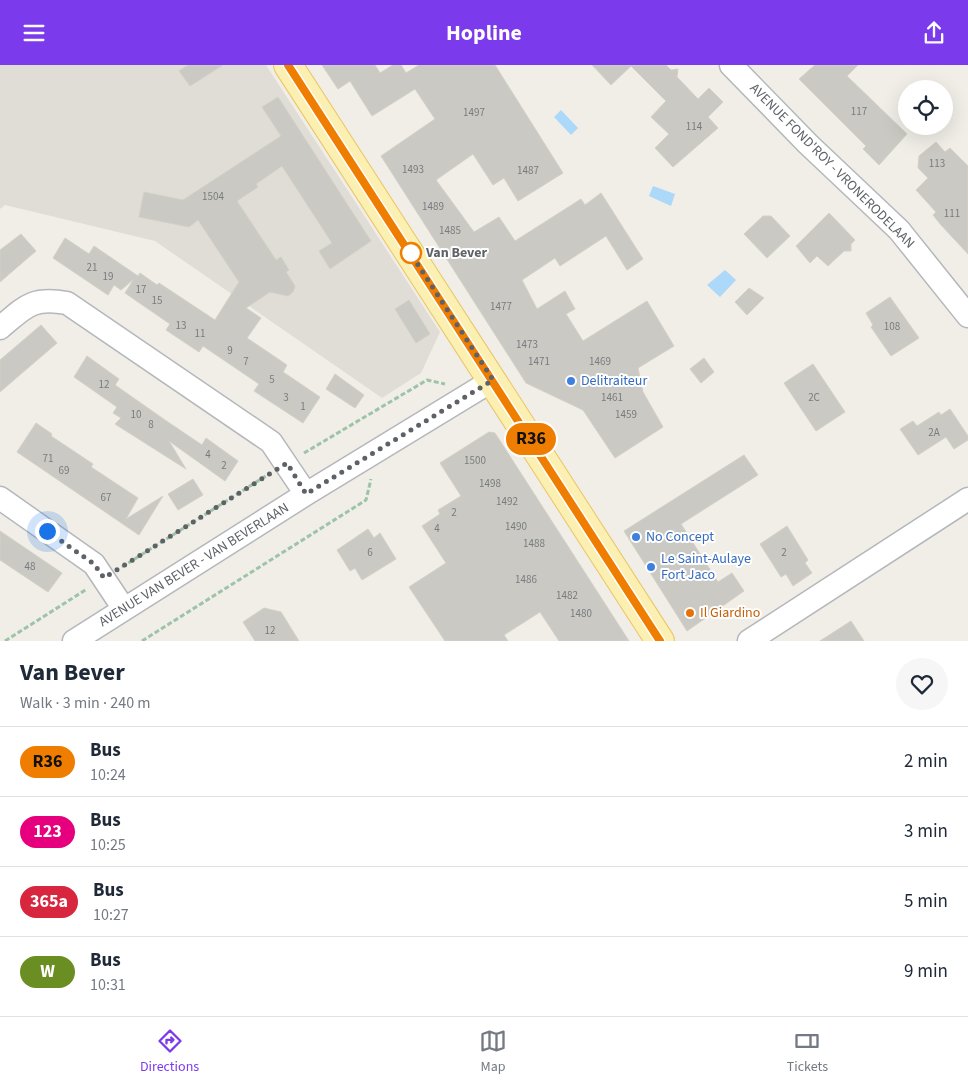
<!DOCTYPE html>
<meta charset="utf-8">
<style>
body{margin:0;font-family:"Source Sans 3",sans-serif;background:#f6f6f7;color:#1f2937;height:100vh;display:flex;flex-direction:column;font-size:19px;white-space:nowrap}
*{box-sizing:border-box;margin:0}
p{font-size:16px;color:#747a83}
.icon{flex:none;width:28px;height:28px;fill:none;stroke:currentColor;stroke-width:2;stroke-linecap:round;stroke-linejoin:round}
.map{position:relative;height:576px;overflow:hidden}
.sheet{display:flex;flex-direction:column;background:#fff;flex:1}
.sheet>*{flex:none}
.badge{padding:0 10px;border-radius:16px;font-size:18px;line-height:32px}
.fabs{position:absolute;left:898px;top:15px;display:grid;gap:10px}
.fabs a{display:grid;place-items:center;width:55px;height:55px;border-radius:50%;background:#fff;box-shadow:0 5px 20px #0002;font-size:25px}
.you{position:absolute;width:25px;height:25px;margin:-12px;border:4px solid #fff;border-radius:50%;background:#1a73e8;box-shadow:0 0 0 8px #1a73e833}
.map>.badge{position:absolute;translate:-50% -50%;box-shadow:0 0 0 2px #fff}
.round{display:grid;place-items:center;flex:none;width:52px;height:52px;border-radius:26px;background:#f6f6f7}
.overview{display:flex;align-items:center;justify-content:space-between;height:85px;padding:0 20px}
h1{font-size:24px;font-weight:700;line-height:38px}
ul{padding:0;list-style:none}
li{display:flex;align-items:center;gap:15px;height:70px;padding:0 20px;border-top:1px solid #e0e1e3}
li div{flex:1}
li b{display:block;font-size:19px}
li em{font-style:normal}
li .badge{min-width:55px;font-weight:700;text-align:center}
header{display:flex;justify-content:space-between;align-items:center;height:65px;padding:0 20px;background:#7c3aed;color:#fff;font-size:22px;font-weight:700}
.tabs{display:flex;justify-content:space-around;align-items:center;height:70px;border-top:1px solid #e0e1e3;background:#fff;font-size:14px;color:#747a83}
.tabs a{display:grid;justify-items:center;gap:2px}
.tabs .current{color:#7c3aed}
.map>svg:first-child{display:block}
.education{fill:#dfddd5}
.water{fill:#acd8fa}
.building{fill:#cbc9c4;stroke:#d4d0c5}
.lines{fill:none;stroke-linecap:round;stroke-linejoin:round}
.minor-casing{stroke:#b4b7bb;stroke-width:25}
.primary-casing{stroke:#eac566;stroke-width:30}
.path{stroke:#9dc4a8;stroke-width:3;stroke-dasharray:5 2.5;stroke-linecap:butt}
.minor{stroke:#fff;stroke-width:22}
.primary{stroke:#fbefb1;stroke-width:28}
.line-casing{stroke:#fff;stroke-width:11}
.line{stroke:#ef7d00;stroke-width:8}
.walk{stroke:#5e6266;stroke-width:5;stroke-dasharray:0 9}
.stop-dot{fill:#fff;stroke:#ef7d00;stroke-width:2.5}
.shop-dot{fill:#3f7fe0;stroke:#fff;stroke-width:2}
.food-dot{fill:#e8710a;stroke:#fff;stroke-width:2}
.labels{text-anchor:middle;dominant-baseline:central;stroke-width:4;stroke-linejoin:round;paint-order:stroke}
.number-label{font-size:11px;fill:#797c7e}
.street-label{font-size:14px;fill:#5e6266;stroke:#fff}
.stop-label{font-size:14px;font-weight:bold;fill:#5e6266;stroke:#fff;text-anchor:start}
.shop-label{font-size:14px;fill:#366cbe;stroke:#fff;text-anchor:start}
.food-label{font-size:14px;fill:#c56008;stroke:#fff;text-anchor:start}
</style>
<header><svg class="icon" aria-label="menu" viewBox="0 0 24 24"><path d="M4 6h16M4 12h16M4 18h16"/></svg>Hopline<svg class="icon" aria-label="share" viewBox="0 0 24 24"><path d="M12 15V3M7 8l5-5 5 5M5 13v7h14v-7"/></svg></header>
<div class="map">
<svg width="968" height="576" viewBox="0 0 968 576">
<rect width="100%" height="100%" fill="#f0eee7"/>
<path class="education" d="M0,0H266L440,267L421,308L382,333L155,176L5,140L0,144Z"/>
<path class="water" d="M561,45L578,63L571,70L554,52Z
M653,121L675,129L671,141L649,131Z
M725,205L736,215L720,232L707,220Z"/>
<path class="building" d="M188,0H223L190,21L179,6Z
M322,0H375L380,8L393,0H401L406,8L419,0H495L563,108L518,136L504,113L493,120L473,89L436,115L474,167L499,152L515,176L581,134L585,140L601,128L643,194L627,205L606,171L560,201L555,193L522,215L537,244L565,226L575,244L566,249L583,276L647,236L674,281L638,303L643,327L663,362L615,393L583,345L526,318L381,91L435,54L415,24L372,51L350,16L338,24Z
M592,0H666L671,5L678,4L677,12L698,34L709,23L723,37L708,52L718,63L673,102L655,83L669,69L651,52L666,36L631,1L611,20Z
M815,0H858L847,11L907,69L879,100L863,84L866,81L799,14Z
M278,32L371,176L330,204L319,186L332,178L282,101L256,119L258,122L237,136L276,195L281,192L289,205L286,207L295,221L293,227L288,231L270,227L246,243L261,253L247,273L287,300L283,307L320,332L303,358L254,326L259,319L203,281L199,287L166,265L170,259L125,228L134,214L121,225L114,220L108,230L53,193L65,173L89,189L94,181L138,211L140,208L157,220L159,218L215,255L239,217L198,155L189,162L139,152L144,127L183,135L281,71L262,42Z
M936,77L945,87L950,83L968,101V189L941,160L933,150L936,147L916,125L928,113L918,103L919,91Z
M829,148L855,175L851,179V186H844L828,201L817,191L810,198L796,181Z
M763,151H771L790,171L767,193L744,169Z
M21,169L36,186L0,217V185Z
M749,223L764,233L747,250L735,237Z
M890,232L919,273L891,291L871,262L873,260L866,248Z
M409,235L430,269L416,278L395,244Z
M41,260L57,278L0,327V295Z
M87,291L119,314L115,320L165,355L202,380L206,373L238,396L225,416L169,376L186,404L115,359L121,353L113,348L117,342L74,312Z
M704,293L714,307L701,318L690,304Z
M813,299L845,347L816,366L784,318Z
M335,309L364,330L355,343L326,324Z
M950,344L968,371V375L954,384L946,372L918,390L900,364L913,356L917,361L939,347L941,350Z
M36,358L52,369L51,371L93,399L91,402L138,433L126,454L163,431L139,470L17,387Z
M489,367L495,368L629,576H559L540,547L504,570L508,576H445L409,522L446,498L422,461L440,449L438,445L461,431L440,398Z
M744,390L758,410L681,459L718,517L732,508L744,526L687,566L624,466Z
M193,414L203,430L178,445L168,429Z
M787,461L808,495L805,498L812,508L793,521L786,509L781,512L760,479Z
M368,464L374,473L380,468L396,494L362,515L355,503L350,506L337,485Z
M0,466L62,508L48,527L0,495Z
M264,543L281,547L299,576H255L243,557Z
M851,556L864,576H820Z"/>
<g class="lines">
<g class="minor-casing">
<path id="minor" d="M731,0L808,79L899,165L968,251
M0,263C26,241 32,232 67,238L271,377L306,429
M0,433L94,499L124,544
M74,576L306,429L493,315
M749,576L968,434"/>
</g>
<g class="primary-casing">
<path id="primary" d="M288,0L660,576"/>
</g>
<path class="path" d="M304,388L427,315L445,319
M122,502L269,409
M5,576L87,524
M142,576L366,435L371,414"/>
<use href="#minor" class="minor"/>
<use href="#primary" class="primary"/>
</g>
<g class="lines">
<g class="line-casing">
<path id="line" d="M288,0L660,576"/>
</g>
<use href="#line" class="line"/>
<path class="walk" d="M47,466L94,499L104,513L287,398L306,429L493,315L409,186L411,188"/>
</g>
<circle class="stop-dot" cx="411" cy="188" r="10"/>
<g class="shop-dot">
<circle cx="571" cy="316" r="5"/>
<circle cx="636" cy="472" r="5"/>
<circle cx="651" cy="502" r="5"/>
</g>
<circle class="food-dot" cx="690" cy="548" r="5"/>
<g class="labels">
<g class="number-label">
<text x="859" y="46">117</text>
<text x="474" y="47">1497</text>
<text x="694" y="61">114</text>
<text x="937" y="98">113</text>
<text x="413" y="104">1493</text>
<text x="528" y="105">1487</text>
<text x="213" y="131">1504</text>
<text x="433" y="141">1489</text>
<text x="952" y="148">111</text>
<text x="450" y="165">1485</text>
<text x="92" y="202">21</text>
<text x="108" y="211">19</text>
<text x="141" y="224">17</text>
<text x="157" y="235">15</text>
<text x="501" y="241">1477</text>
<text x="181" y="260">13</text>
<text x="892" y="261">108</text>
<text x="200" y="268">11</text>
<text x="527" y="279">1473</text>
<text x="230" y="285">9</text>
<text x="246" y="296">7</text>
<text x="539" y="296">1471</text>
<text x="600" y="296">1469</text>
<text x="272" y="314">5</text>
<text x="104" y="319">12</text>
<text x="286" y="332">3</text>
<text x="612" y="332">1461</text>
<text x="814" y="332">2C</text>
<text x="303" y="341">1</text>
<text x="136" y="349">10</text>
<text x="626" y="349">1459</text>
<text x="151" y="359">8</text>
<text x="934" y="367">2A</text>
<text x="208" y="389">4</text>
<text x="48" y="393">71</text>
<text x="475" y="395">1500</text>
<text x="224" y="400">2</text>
<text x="64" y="405">69</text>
<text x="490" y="418">1498</text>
<text x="106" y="432">67</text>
<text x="507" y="436">1492</text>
<text x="454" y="447">2</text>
<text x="516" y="461">1490</text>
<text x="437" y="463">4</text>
<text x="534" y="478">1488</text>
<text x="370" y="487">6</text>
<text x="784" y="487">2</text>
<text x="30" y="501">48</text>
<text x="526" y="514">1486</text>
<text x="567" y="530">1482</text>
<text x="581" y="548">1480</text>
<text x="270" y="565">12</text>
</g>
<g class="street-label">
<text transform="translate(832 101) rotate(45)">AVENUE FOND'ROY - VRONERODELAAN</text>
<text transform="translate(194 500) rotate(-32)">AVENUE VAN BEVER - VAN BEVERLAAN</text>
</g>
<g class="stop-label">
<text x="426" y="188">Van Bever</text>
</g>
<g class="shop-label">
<text x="581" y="316">Delitraiteur</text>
<text x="646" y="472">No Concept</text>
<text x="661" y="494">Le Saint-Aulaye<tspan x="661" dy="16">Fort Jaco</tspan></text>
</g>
<g class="food-label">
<text x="700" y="548">Il Giardino</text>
</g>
</g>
</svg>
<div class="fabs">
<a><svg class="icon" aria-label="locate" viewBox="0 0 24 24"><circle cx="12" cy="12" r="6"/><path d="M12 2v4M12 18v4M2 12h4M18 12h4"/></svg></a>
</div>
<div class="you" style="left:47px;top:466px"></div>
<b class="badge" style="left:531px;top:374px;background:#ef7d00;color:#111">R36</b>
</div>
<section class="sheet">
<div class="overview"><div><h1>Van Bever</h1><p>Walk · 3 min · 240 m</p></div><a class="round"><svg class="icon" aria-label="heart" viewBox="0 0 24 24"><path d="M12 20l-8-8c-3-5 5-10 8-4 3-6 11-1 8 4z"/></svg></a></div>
<ul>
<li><span class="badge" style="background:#ef7d00;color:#111">R36</span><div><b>Bus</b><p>10:24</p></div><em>2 min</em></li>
<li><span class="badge" style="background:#e6007e;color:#fff">123</span><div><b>Bus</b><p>10:25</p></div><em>3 min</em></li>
<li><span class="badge" style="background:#d7263d;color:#fff">365a</span><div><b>Bus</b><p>10:27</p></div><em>5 min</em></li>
<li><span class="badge" style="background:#6b8e23;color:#fff">W</span><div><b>Bus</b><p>10:31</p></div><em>9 min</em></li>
</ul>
</section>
<nav class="tabs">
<a class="current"><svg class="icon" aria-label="directions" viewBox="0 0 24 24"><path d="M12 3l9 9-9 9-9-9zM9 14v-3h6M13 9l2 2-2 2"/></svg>Directions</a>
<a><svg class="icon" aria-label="map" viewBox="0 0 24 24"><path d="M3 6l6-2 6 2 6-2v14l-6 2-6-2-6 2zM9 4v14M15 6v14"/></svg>Map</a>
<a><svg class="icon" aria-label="tickets" viewBox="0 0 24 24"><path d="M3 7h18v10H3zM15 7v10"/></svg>Tickets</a>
</nav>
